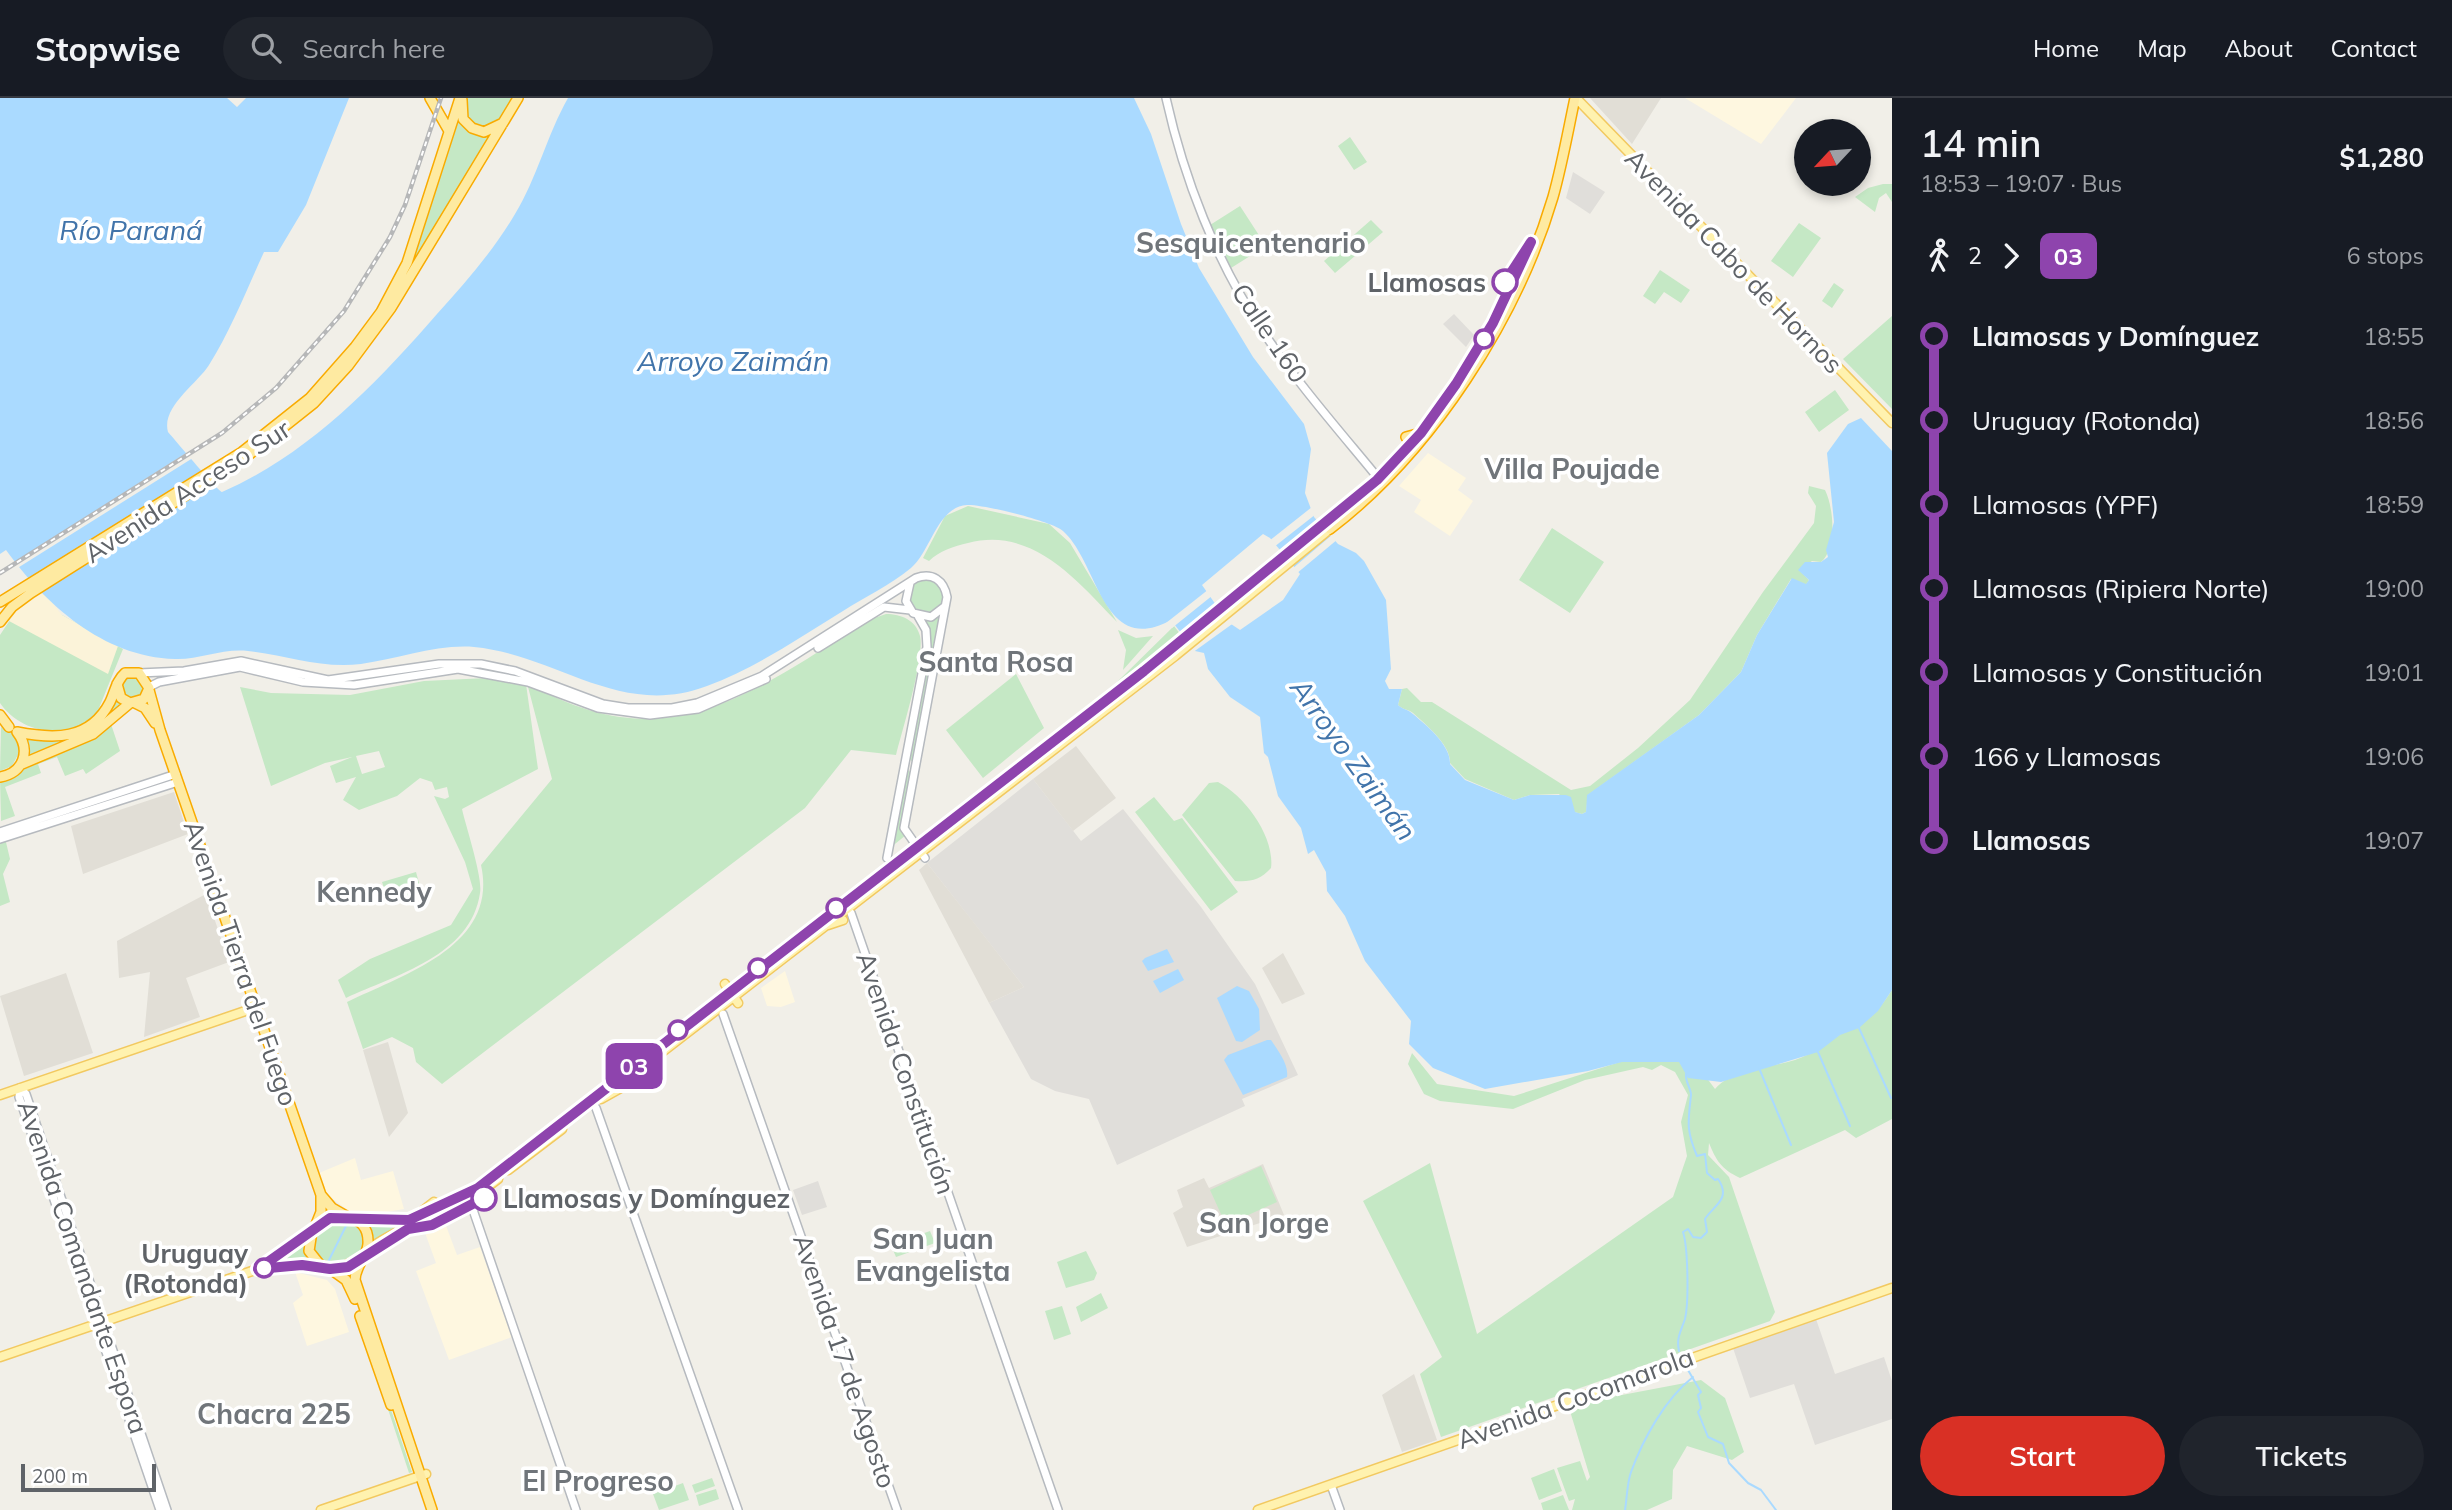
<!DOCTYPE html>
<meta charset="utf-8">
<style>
body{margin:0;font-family:Mulish,sans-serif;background:#20242c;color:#f1f3f6;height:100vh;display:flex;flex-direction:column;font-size:26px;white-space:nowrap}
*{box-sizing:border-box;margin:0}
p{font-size:23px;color:#9ea1a6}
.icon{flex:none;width:38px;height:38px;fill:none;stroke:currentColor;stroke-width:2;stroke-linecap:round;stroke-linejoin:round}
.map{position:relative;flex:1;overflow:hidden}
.details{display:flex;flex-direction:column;background:#171b24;width:560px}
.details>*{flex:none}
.badge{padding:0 14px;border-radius:10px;font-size:24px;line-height:46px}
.needle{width:46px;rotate:244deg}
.tools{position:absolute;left:1794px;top:21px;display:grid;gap:14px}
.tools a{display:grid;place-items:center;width:77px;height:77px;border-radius:50%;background:#171b24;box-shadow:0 4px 10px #0003;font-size:35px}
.scale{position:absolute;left:21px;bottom:18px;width:135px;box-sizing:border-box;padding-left:7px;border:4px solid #5f6368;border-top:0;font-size:19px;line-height:24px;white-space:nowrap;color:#5f6368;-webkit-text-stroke:5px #fff;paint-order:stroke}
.map>.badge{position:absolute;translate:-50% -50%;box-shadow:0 0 0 4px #fff}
.legs{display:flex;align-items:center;gap:10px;height:77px;padding:0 28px;font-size:23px}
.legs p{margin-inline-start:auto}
.headline{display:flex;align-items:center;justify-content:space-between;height:119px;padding:0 28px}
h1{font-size:38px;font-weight:600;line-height:52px}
.action{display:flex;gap:14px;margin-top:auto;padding:14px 28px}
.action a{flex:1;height:80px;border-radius:42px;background:#d93025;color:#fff;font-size:28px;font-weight:600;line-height:80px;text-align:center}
.action a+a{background:#20242c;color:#f1f3f6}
ul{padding:0 28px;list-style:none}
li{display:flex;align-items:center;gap:24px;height:84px;font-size:26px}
li i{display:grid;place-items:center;width:10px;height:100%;margin:0 9px;background:currentColor}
li i::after{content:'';width:18px;height:18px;margin:-9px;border:5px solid;border-radius:50%;background:#171b24}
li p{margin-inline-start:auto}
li:first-child i{background:linear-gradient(#0000 50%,currentColor 0)}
li:last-child i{background:linear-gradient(currentColor 50%,#0000 0)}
header{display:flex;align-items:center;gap:42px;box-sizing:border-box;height:98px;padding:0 35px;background:#171b24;border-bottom:2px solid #363941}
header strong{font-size:33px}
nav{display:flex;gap:38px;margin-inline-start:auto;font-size:24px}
.search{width:490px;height:63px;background:#20242c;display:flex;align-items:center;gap:18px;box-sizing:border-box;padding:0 24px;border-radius:38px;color:#9ea1a6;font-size:26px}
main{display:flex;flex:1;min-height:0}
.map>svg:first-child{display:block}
.commercial{fill:#fef7e0}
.industrial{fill:#e0deda}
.education{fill:#e1ded6}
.green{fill:#c5e8c5;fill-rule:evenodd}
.sand{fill:#fbf3d9}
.water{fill:#aadaff;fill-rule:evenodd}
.pier{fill:#f1efe8}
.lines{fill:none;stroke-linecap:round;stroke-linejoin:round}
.stream{stroke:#aadaff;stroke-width:2}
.secondary-casing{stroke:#b6babf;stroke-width:10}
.primary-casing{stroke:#f2c960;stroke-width:11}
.trunk-casing{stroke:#f9ab00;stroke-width:12}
.secondary{stroke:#fff;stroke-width:7}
.primary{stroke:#fff2af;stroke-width:8}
.trunk{stroke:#feeaa1;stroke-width:9}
.rail-casing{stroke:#b6b7b8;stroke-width:4.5}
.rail{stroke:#fff;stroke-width:2;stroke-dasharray:5;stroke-linecap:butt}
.line-1-casing{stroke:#fff;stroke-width:16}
.line-1{stroke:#8e44ad;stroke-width:10}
.stop-1-dot{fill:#fff;stroke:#8e44ad;stroke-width:3.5}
.labels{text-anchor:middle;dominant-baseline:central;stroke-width:7;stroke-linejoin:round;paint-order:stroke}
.street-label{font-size:26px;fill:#5f6368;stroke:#fff}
.stop-label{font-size:26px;font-weight:bold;fill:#5f6368;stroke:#fff;text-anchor:end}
.water-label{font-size:28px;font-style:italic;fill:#4174aa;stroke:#fff}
.neighbourhood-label{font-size:28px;font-weight:bold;fill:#70757a;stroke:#fff}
</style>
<header>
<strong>Stopwise</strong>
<div class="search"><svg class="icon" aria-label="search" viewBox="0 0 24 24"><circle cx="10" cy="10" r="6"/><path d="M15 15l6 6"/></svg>Search here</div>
<nav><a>Home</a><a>Map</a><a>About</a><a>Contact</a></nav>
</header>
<main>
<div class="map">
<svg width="1892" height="1412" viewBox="0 0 1892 1412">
<rect width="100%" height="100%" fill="#f1efe8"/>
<path class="commercial" d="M1685,0H1796L1761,46Z
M1428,355L1466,380L1458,392L1473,403L1450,438L1414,414L1421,402L1399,388Z
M785,873L795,904L781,909L767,908L761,890Z
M355,1060L361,1082L393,1073L404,1111L376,1116L349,1113L325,1095L319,1075Z
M445,1125L457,1157L480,1149L512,1239L449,1262L416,1173L436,1165L424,1132Z
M295,1174L327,1182L335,1191L349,1234L307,1248L293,1205L303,1197Z"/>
<path class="industrial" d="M1573,74L1605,94L1590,116L1566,100Z
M1454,216L1474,237L1466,249L1443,226Z
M1033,681L1081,743L1123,711L1201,809L1255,886L1298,977L1242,1001L1245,1008L1117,1067L1089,1001L1055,993L1031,981L989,905L1024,889L927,765Z
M818,1083L827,1109L802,1117L793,1092Z
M1816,1221L1835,1276L1884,1259L1892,1283V1321L1815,1347L1794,1286L1750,1300L1733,1250Z"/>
<path class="education" d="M1590,0H1661L1632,46Z
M1076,648L1116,700L1073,733L1033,681Z
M174,694L188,736L83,776L71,728Z
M927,765L975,826L1024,889L989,905L919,772Z
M206,796L229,864L186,880L200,919L144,939L150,874L119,880L117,843Z
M1283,855L1305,896L1282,906L1262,870Z
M66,875L93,955L24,978L0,898Z
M388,944L408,1015L389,1039L363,952Z
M1263,1066L1284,1117L1187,1149L1173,1115L1183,1109L1177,1092L1204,1080L1209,1090Z
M1414,1276L1437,1342L1402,1354L1382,1297Z"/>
<path class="green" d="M467,0H515L501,22L482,31L467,22L464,10Z
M460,12L461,21L490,36L497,34L401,185Z
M1350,39L1367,64L1354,72L1338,48Z
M1883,86H1892V104L1886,95L1879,100L1875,114L1855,99L1868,90Z
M1240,108L1266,148L1231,170L1210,127Z
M1371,122L1383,134L1335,175L1324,163Z
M1799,125L1821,140L1793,179L1771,163Z
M1660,172L1690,192L1681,205L1664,194L1655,206L1643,198Z
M1834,185L1844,192L1832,210L1822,203Z
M1892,218V311L1843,261Z
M1835,292L1849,312L1819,334L1805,314Z
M1809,388L1825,392C1834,410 1837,451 1821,464L1812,463L1799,472L1809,482L1806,487L1791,481L1757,537L1741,574L1699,617L1588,697L1586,714L1582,716L1574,714L1559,696L1530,697L1514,702L1465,681L1450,665C1451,647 1426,627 1413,615C1408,611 1403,612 1398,607L1402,591L1407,590L1421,604H1432L1571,692L1590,688L1638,650L1690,602L1763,494L1814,425L1816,408L1808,395Z
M968,408L1049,426L1070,445L1117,524C1077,482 1032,428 968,445C954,448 939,453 929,463L923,460L945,418Z
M1552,430L1604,464L1570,515L1519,482Z
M908 498a18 18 0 1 1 36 0a18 18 0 1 1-36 0Z
M20,507L62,517L123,551L97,615C70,643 22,637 0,605V537Z
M886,516C901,516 916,522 920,538C925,559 902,633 896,657L851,652L805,710L442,986L416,964L413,950L392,939L363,951L347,904C404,876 499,848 481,767L552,681L527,585C636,646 707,623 807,561C832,546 859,524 886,516Z
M943,516L914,662L911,663L909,657L930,546L925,523Z
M1174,528L1181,537L1117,584Z
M1118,532L1136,540L1153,538L1123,572L1126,552Z
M1016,576L1044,630L983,680L946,632Z
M136,577L145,590L143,597L130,602L123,597L121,585L127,578Z
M487,580L526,586L538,671L462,711C466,729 483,780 480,795C471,858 395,877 346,900L338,882L370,861L451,827L473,791L465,764L434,698L445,701L449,699L447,689L435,692L432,684L420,680L397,698L359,712L343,702L356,679L336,685L330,668L352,659L325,665L271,688L240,589L271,595L350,597L424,583ZM379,653L385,669L362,676L356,658Z
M115,597L122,603L105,623L83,637L28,659L30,650L26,639C73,654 87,627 115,597Z
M111,626L120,653L86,676L83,671L65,678L57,659L38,666L41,675L5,689L15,718L1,723L0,680Z
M1,629L15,637L20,653L12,668L0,673Z
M908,672L911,675L906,737L890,750Z
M1218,684C1245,698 1275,739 1271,770C1260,782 1251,784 1235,783L1182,717L1209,685Z
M1154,699L1174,723L1182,720L1238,794L1211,813L1135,714Z
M5,740L10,761L3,776L10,804L0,808V742Z
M416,774L422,796L389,806L382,784Z
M1892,892V1021L1856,1040L1845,1032L1740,1080C1721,1071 1716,1062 1709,1045L1708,1057L1729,1079L1775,1214L1770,1223L1441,1339L1420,1276L1442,1259L1363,1103L1430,1065L1477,1236L1673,1099L1687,1058L1681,1024L1688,997L1675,974L1661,967L1652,972L1643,969L1585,982L1513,1011L1440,1003L1424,996L1408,966L1412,955L1437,986L1514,998L1651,954L1700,971L1715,991C1733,970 1769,970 1795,962C1813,956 1825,945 1841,936C1869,923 1874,919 1892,892Z
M1261,1068L1277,1104L1226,1127L1210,1092Z
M336,1121C357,1122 369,1134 361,1156C337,1167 331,1173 312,1151L314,1135Z
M364,1128H399L371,1147Z
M930,1133L935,1145L896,1159L891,1147Z
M305,1143L312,1164L285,1165L283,1161Z
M1086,1153L1097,1175L1094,1182L1066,1190L1057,1164Z
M1101,1195L1108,1210L1081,1224L1076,1209Z
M1062,1208L1071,1236L1054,1242L1045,1213Z
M357,1217H359L412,1374L409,1375Z
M1701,1282L1725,1300L1744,1354L1732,1362L1687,1348L1673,1372L1672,1401L1647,1412H1572L1575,1401L1569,1403L1557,1370L1580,1363L1587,1383L1590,1379L1570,1313L1585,1304Z
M1554,1371L1562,1393L1539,1402L1531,1380Z
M712,1380L715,1388L695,1395L692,1387Z
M683,1385L689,1402L659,1412L653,1396Z
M716,1391L719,1401L699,1408L696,1397Z
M1563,1397L1569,1412H1543L1541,1405Z"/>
<path class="sand" d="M42,492L62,517L118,548L108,576L9,523L20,507Z"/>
<path class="water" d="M0,0H227L237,9L246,0H349L306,107L278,154H264C247,191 231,232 209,267C197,286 161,309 168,334C176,343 217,392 222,394C309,356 376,286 437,216C465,185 494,152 515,116C537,80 547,37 568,0H1134L1151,36L1181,126L1199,170L1253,259L1304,326L1311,351L1305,395L1314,419L1338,446L1356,455L1364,463L1386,502L1391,571L1385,583L1389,591H1402L1398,607C1403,612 1408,611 1413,616C1426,627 1451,647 1450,666L1465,682L1514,702L1530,697H1566L1571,699L1575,714L1582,716L1586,714L1587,697L1699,617L1741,574L1757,537L1792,480L1806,486L1809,482L1798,472L1805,464H1821L1828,459L1826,452L1834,424L1827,355L1848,326L1861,320L1892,353V892L1878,913L1859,930L1840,937L1818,954L1721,984L1688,980L1679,964H1622L1588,973L1485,991L1433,970L1409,946L1411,923L1365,863L1345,818L1327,793L1326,774L1314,752L1308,756L1301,730L1278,698L1268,659L1264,655L1260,619L1230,599L1208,571L1204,555L1195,553L1171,522C1102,560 1099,465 1063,433C1052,423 982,406 967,407C937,409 931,453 911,470C890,487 865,499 843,513C799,540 756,570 707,588C620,621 557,557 474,549C437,546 398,561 361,566C321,571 287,557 248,553C223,550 199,562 175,561C103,559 45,506 6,452L0,456ZM1263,436L1270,440L1300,476L1283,502L1240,532L1228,524L1202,487Z
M1167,851L1174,864L1148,873L1142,863L1145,860Z
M1178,871L1184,882L1160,895L1153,883Z
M1237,888L1249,893L1259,911L1260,932L1242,944L1236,943L1217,900Z
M1267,942H1271C1278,953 1289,966 1287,979L1243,997L1224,962L1228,957Z"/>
<path class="pier" d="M191,352L196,358L16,471L12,466Z
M1312,409L1316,416L1274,449L1269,443Z
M1333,436L1338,441L1296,476L1292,471Z
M1209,491L1213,497L1172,530L1166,525Z
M1230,520L1235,524L1192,555L1189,551Z"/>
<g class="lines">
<path class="stream" d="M1859,930L1891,1000
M1818,954L1850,1028
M1759,970L1791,1047
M328,1164L349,1122
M1679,1253C1676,1240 1681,1233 1685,1221C1689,1204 1688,1149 1683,1134L1688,1131L1693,1139L1701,1140L1707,1134L1705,1121C1713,1108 1732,1101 1718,1081L1715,1082L1707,1075L1705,1056L1697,1058C1686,1032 1688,1024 1691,997C1691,990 1685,984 1686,976
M1685,1267L1701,1294L1698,1297L1701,1310L1698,1314L1708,1339L1723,1346L1729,1365L1748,1385L1761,1392L1776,1412
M1625,1412C1627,1400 1627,1385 1631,1374C1643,1341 1665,1301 1693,1279"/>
<g class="secondary-casing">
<path id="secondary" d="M1166,0C1184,81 1216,163 1262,232C1295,282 1336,329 1374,375
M910,485L906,503L913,515L931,519L944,509
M818,550L884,509L910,512
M139,575L184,573L241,563L328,582L439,566H481L515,573L603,606L628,610H672L697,605L762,578L916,480C932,474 944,482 947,499L904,730L925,760
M149,589L159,584L240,569L303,584L354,587L458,571L528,584L598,610L650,617L698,611L766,581
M0,734L176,676
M0,741L178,684
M887,760L927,549L926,532L918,518
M851,815L1058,1412
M723,916L897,1412
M20,990L26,996L167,1412
M20,990L19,999L160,1412
M596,1010L738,1412
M472,1109L576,1412
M1331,1387L1340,1412"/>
</g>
<g class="primary-casing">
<path id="primary" d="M1576,0L1892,325
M828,827L843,822
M725,886L738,905
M638,954L655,949
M622,985L1175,558L1330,431
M0,997L257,909
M601,1001L626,987
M508,1072L562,1031
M420,1115L434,1104
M353,1120L409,1122L478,1090L1144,573L1325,425
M367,1152C408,1123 458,1113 498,1081
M263,1168L312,1133
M0,1259L258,1171L302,1167L321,1168
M321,1412L426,1376
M1258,1412L1892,1190"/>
</g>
<g class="trunk-casing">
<path id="trunk" d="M430,0L449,33
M462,2L463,21L472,30L484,34L503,25
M1513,169L1531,144
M1406,339L1421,335
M1325,425L1383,376
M1330,431C1431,354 1517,221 1553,99C1562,67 1568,33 1575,0
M0,504L242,354L310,300L355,249L381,214L407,165L460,0
M0,524L12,509L31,495L246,359L314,305L348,268L391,210L518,0
M149,592L160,632L321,1097V1114L315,1129
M135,605L145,610L155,625
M0,617L9,629
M17,634C53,641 90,643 110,604C115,594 116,583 125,575H139L149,590L144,601L130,605L121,600L117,586
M22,666L93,636L130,605
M0,679C24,675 31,652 17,634
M321,1097L332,1110L346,1118
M363,1159L339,1171L321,1168L309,1153L312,1133C328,1113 370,1112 368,1146C367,1159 355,1168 355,1182L432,1412
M332,1172L346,1182L355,1201
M360,1218L391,1307"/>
</g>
<use href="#secondary" class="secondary"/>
<use href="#primary" class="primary"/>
<use href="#trunk" class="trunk"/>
<g class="rail-casing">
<path id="rail" d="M0,475L222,335L276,290L344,213L390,139L405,107L441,0"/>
</g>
<use href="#rail" class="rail"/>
</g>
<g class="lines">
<g class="line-1-casing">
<path id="line-1" d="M484,1100L432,1127L408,1131L348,1169L330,1171L302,1167L258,1171L330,1120L409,1122L478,1090L1144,573L1377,382L1421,335L1456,286L1493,225L1531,144L1505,184"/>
</g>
<use href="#line-1" class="line-1"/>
</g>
<g class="stop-1-dot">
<circle cx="1505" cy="184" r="12"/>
<circle cx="1484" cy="241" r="9"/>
<circle cx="836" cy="810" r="9"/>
<circle cx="758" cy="870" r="9"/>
<circle cx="678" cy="932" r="9"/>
<circle cx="484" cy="1100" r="12"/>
<circle cx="264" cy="1170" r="9"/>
</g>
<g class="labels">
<g class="street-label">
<text transform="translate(1734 163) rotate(46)">Avenida Cabo de Hornos</text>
<text transform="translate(1270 235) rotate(56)">Calle 160</text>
<text transform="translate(187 393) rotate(-33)">Avenida Acceso Sur</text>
<text transform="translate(241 865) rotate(71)">Avenida Tierra del Fuego</text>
<text transform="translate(906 975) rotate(71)">Avenida Constitución</text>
<text transform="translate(83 1169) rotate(71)">Avenida Comandante Espora</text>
<text transform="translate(845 1263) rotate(71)">Avenida 17 de Agosto</text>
<text transform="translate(1575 1300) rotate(-20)">Avenida Cocomarola</text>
</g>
<g class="stop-label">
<text x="1486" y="184">Llamosas</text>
<text x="503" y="1100" text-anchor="start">Llamosas y Domínguez</text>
<text x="248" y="1155">Uruguay<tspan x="248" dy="30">(Rotonda)</tspan></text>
</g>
<g class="water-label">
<text x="131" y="131">Río Paraná</text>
<text x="733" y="262">Arroyo Zaimán</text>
<text transform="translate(1354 661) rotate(54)">Arroyo Zaimán</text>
</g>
<g class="neighbourhood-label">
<text x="1251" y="144">Sesquicentenario</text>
<text x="1572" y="370">Villa Poujade</text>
<text x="996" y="563">Santa Rosa</text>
<text x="374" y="793">Kennedy</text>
<text x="1264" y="1124">San Jorge</text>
<text x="933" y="1140">San Juan<tspan x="933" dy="32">Evangelista</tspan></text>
<text x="274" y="1315">Chacra 225</text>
<text x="598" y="1382">El Progreso</text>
</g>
</g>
</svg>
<div class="tools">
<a><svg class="needle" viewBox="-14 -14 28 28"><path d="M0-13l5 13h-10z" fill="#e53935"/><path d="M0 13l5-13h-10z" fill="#9ea1a6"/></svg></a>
</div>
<div class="scale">200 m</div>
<b class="badge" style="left:634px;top:968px;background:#8e44ad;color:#fff">03</b>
</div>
<section class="details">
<div class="headline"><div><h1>14 min</h1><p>18:53 – 19:07 · Bus</p></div><b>$1,280</b></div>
<div class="legs"><svg class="icon" aria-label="walk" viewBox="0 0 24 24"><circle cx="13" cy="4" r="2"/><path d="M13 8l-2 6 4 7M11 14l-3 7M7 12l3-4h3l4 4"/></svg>2<svg class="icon" aria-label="forward" viewBox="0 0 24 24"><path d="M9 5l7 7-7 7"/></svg><b class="badge" style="background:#8e44ad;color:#fff">03</b><p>6 stops</p></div>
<ul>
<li><i style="color:#8e44ad"></i><b>Llamosas y Domínguez</b><p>18:55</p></li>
<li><i style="color:#8e44ad"></i><span>Uruguay (Rotonda)</span><p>18:56</p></li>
<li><i style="color:#8e44ad"></i><span>Llamosas (YPF)</span><p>18:59</p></li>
<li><i style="color:#8e44ad"></i><span>Llamosas (Ripiera Norte)</span><p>19:00</p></li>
<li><i style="color:#8e44ad"></i><span>Llamosas y Constitución</span><p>19:01</p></li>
<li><i style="color:#8e44ad"></i><span>166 y Llamosas</span><p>19:06</p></li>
<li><i style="color:#8e44ad"></i><b>Llamosas</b><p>19:07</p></li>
</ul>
<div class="action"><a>Start</a><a>Tickets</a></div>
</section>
</main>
